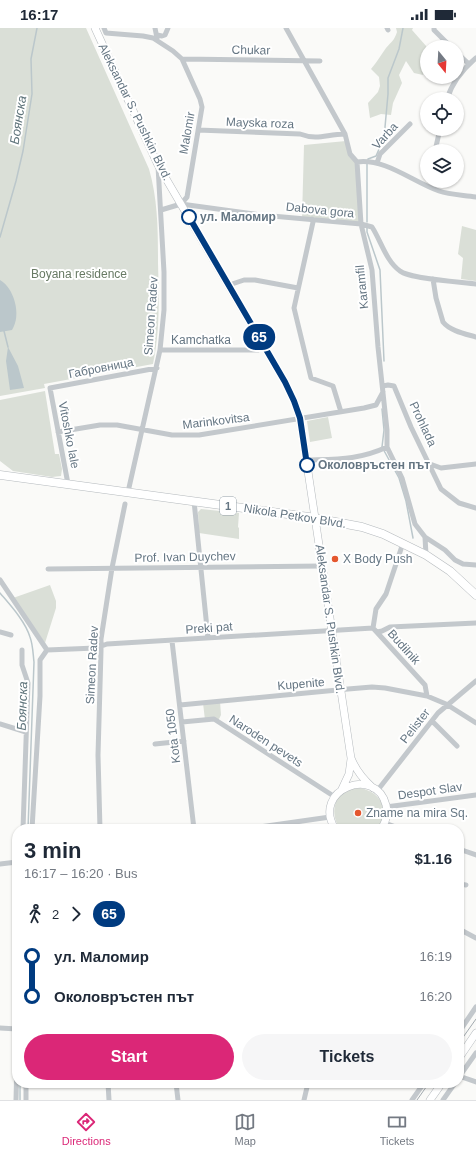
<!DOCTYPE html>
<meta charset="utf-8">
<style>
body{margin:0;font-family:Helvetica,sans-serif;background:#f6f6f7;color:#1f2937;height:100vh;display:flex;flex-direction:column;font-size:15px;white-space:nowrap}
*{box-sizing:border-box;margin:0}
p{font-size:13px;color:#747a83}
.icon{flex:none;width:22px;height:22px;fill:none;stroke:currentColor;stroke-width:2;stroke-linecap:round;stroke-linejoin:round}
.map{position:relative;flex:1;overflow:hidden}
.details{position:absolute;left:12px;top:796px;width:452px;height:264px;display:flex;flex-direction:column;background:#fff;border-radius:16px;box-shadow:0 1px 3px #0004}
.details>*{flex:none}
.badge{padding:0 8px;border-radius:13px;font-size:14px;line-height:26px}
.needle{width:26px;rotate:162deg}
.controls{position:absolute;left:420px;top:12px;display:grid;gap:8px}
.controls a{display:grid;place-items:center;width:44px;height:44px;border-radius:50%;background:#fff;box-shadow:0 1px 3px #0004;font-size:20px}
.map>.badge{position:absolute;translate:-50% -50%;box-shadow:0 0 0 2px #fff}
.legs{display:flex;align-items:center;gap:6px;height:44px;padding:0 12px;font-size:13px}
.legs p{margin-inline-start:auto}
.headline{display:flex;align-items:center;justify-content:space-between;height:68px;padding:0 12px}
h1{font-size:22px;font-weight:600;line-height:30px}
.action{display:flex;gap:8px;margin-top:auto;padding:8px 12px}
.action a{flex:1;height:46px;border-radius:24px;background:#db2777;color:#fff;font-size:16px;font-weight:600;line-height:46px;text-align:center}
.action a+a{background:#f6f6f7;color:#1f2937}
ul{padding:0 12px;list-style:none}
li{display:flex;align-items:center;gap:14px;height:40px;font-size:15px}
li i{display:grid;place-items:center;width:6px;height:100%;margin:0 5px;background:currentColor}
li i::after{content:'';width:10px;height:10px;margin:-5px;border:3px solid;border-radius:50%;background:#fff}
li p{margin-inline-start:auto}
li:first-child i{background:linear-gradient(#0000 50%,currentColor 0)}
li:last-child i{background:linear-gradient(currentColor 50%,#0000 0)}
.status{display:flex;justify-content:space-between;align-items:center;height:28px;padding:0 20px;background:#fff;direction:ltr}
.status svg{height:11px;fill:currentColor}
.tab-bar{display:flex;justify-content:space-around;align-items:center;height:56px;border-top:1px solid #e0e1e3;background:#fff;font-size:11px;color:#747a83}
.tab-bar a{display:grid;justify-items:center;gap:2px}
.tab-bar .active{color:#db2777}
.map>svg:first-child{display:block}
.green{fill:#dadfd7}
.water{fill:#bbc7cb}
.lines{fill:none;stroke-linecap:round;stroke-linejoin:round}
.stream{stroke:#bbc7cb;stroke-width:1.5}
.major-casing{stroke:#b5babe;stroke-width:8}
.highway-casing{stroke:#b4b9bd;stroke-width:9}
.minor{stroke:#c3c8cc;stroke-width:5}
.major{stroke:#fff;stroke-width:7}
.highway{stroke:#fff;stroke-width:8}
.tram{stroke:#a2aab0;stroke-width:1}
.line-1-casing{stroke:#fff;stroke-width:9}
.line-1{stroke:#003b80;stroke-width:6}
.stop-1-dot{fill:#fff;stroke:#003b80;stroke-width:2}
.poi-dot{fill:#e4572e;stroke:#fff;stroke-width:1.5}
.labels{text-anchor:middle;dominant-baseline:central;stroke-width:4;stroke-linejoin:round;paint-order:stroke}
.shield{fill:#fff;stroke:#939fa8;stroke-width:1}
.shield-label{font-size:11px;font-weight:bold;fill:#657683}
.street-label{font-size:12px;fill:#657683;stroke:#fff}
.stop-label{font-size:12px;font-weight:bold;fill:#657683;stroke:#fff;text-anchor:start}
.park-label{font-size:12px;fill:#687a64;stroke:#fff}
.poi-label{font-size:12px;fill:#657683;stroke:#fff;text-anchor:start}
.water-label{font-size:13px;font-style:italic;fill:#60757c;stroke:#fff}
</style>
<div class="status"><b>16:17</b><svg viewBox="0 0 49 12"><path d="M0 12V9h3v3zM5 12V6h3v6zM10 12V3h3v9zM15 12V0h3v12zM26 1h20v11H26zM47 4h2v5h-2z"/></svg></div>
<div class="map">
<svg width="476" height="1072" viewBox="0 0 476 1072">
<rect width="100%" height="100%" fill="#fafaf8"/>
<path class="green" d="M0,0H86L149,141C158,172 158,203 158,235C159,269 160,303 153,336L44,356L45,360L0,368Z
M396,0H413L412,2L427,19V40L423,47L414,45L406,33L399,47L402,55L393,75L391,87L381,86L370,90L368,75L378,64L380,58L379,49L371,41C377,34 381,27 386,20C392,13 394,13 397,4Z
M346,113L350,126L357,134L361,196L302,190L304,117Z
M462,198L476,202V253L461,251L463,230L458,226Z
M45,363L55,426H59L62,441L61,448L52,449L13,443L0,433V372Z
M328,389L332,410L310,414L307,393Z
M201,481L239,485L238,499L239,500V511L199,505L198,484Z
M50,557L56,573V580L45,615L13,570Z
M220,673L221,687L218,693L205,692L203,675Z
M360,760C381,764 391,782 377,801H340C331,789 332,770 347,762C351,761 356,760 360,760Z"/>
<path class="water" d="M0,252C14,260 22,287 12,302L0,304Z
M8,319L18,338L24,360L10,362L6,333Z"/>
<g class="lines">
<path class="stream" d="M368,132V131L376,128L384,110L388,66V50L399,21L403,0
M367,194V136
M367,200V204L380,242L384,333
M0,209L16,153L23,123L32,66L31,31L37,0
M4,303L8,319
M382,381L384,402L382,419L399,450L406,473L413,510
M0,565C11,578 25,593 30,609C33,617 33,626 34,634L28,801
M20,1072V1055"/>
<g class="major-casing">
<path id="major" d="M95,0L158,137L285,354L294,373L300,390L351,730C356,743 363,751 373,760
M342,761L349,746L351,731
M335,801C311,761 376,737 386,777C388,786 386,794 381,801
M459,1030L476,1005
M430,1072L442,1055"/>
</g>
<g class="highway-casing">
<path id="highway" d="M0,447L309,489L362,499L383,506L426,527L450,543L476,567"/>
</g>
<path class="minor" d="M104,0L106,5L143,8L153,10L173,23L182,31L200,71L202,79L187,169L181,176
M155,0L157,10
M286,0L345,106L350,126L357,134L361,196L372,242L378,319L387,402V419L402,450L415,496L425,509L426,527
M387,0L388,2
M434,0V2L451,19
M157,7L162,8L165,7L168,0
M457,25L469,36
M182,31L320,33
M447,71C452,55 463,41 476,30
M198,102L300,106C319,113 326,106 345,106
M435,123L440,101
M357,134C385,130 413,154 439,163C450,167 464,167 476,169
M377,135L380,126L410,96
M161,182L181,176L261,187L361,196L372,199C381,213 386,233 400,243C410,251 461,254 476,256
M312,191L313,194L294,280L311,350L333,358L341,384
M433,251L436,270L443,294C450,303 466,306 476,309
M229,257L244,252H255L298,260
M160,322H258L264,319
M383,358L388,357L394,358L411,399L441,461L459,475L476,480
M58,404L100,397H117L172,407H199L364,380L376,377L383,364
M307,432C337,431 359,432 387,419
M430,436L441,440L476,436
M68,456L50,360L157,340
M128,464L160,322L164,282V244L158,138
M194,473L208,610
M425,509L445,522L455,532L463,536L476,537
M403,515L386,566L376,581L373,600L425,657L427,668
M48,541L322,538
M0,552L47,622
M0,604L11,607
M377,604L382,603L390,599L476,595
M172,613L194,801
M22,622V637L28,655L23,801
M47,622L96,620L107,616L373,600
M180,677L348,661L372,659L385,660L427,668L446,676L476,695
M432,693L457,718
M182,694L214,691L335,769
M0,696L26,704
M155,716L184,713
M377,763L438,685L476,653
M386,779L476,767
M385,795L401,801
M32,801L40,668V632L47,622
M100,801L98,727L101,623V611L112,540L125,476
M246,801L330,789
M459,821L476,827
M0,836L17,834
M459,856L466,857
M459,901L476,910
M0,1000L17,1001
M459,1004L476,979
M459,1048L476,1054
M459,1049L476,1025
M108,1055L109,1072
M176,1055L178,1072
M16,1072L17,1032
M26,1072V1055
M304,1072L308,1055
M412,1072L424,1055
M443,1072L455,1055"/>
<use href="#major" class="major"/>
<use href="#highway" class="highway"/>
<path class="tram" d="M459,1015L476,991
M417,1072L429,1055"/>
</g>
<g class="lines">
<g class="line-1-casing">
<path id="line-1" d="M189,189L285,354L294,373L300,390L307,437"/>
</g>
<use href="#line-1" class="line-1"/>
</g>
<g class="stop-1-dot">
<circle cx="189" cy="189" r="7"/>
<circle cx="307" cy="437" r="7"/>
</g>
<g class="poi-dot">
<circle cx="335" cy="531" r="4"/>
<circle cx="358" cy="785" r="4"/>
</g>
<g class="labels">
<rect class="shield" x="220" y="469" width="16" height="18" rx="3"/>
<g class="shield-label">
<text x="228" y="478">1</text>
</g>
<g class="street-label">
<text transform="translate(251 22) rotate(1)">Chukar</text>
<text transform="translate(135 84) rotate(64)">Aleksandar S. Pushkin Blvd.</text>
<text transform="translate(260 95) rotate(2)">Mayska roza</text>
<text transform="translate(187 105) rotate(-80)">Malomir</text>
<text transform="translate(385 108) rotate(-48)">Varba</text>
<text transform="translate(320 182) rotate(6)">Dabova gora</text>
<text transform="translate(362 259) rotate(-96)">Karamfil</text>
<text transform="translate(151 288) rotate(-86)">Simeon Radev</text>
<text x="201" y="312">Kamchatka</text>
<text transform="translate(101 340) rotate(-11)">Габровница</text>
<text transform="translate(216 393) rotate(-7)">Marinkovitsa</text>
<text transform="translate(423 396) rotate(65)">Prohlada</text>
<text transform="translate(69 407) rotate(79)">Vitoshko lale</text>
<text transform="translate(295 488) rotate(9)">Nikola Petkov Blvd.</text>
<text transform="translate(185 529) rotate(-1)">Prof. Ivan Duychev</text>
<text transform="translate(330 591) rotate(82)">Aleksandar S. Pushkin Blvd.</text>
<text transform="translate(209 600) rotate(-4)">Preki pat</text>
<text transform="translate(404 619) rotate(48)">Budilnik</text>
<text transform="translate(92 637) rotate(-87)">Simeon Radev</text>
<text transform="translate(301 656) rotate(-5)">Kupenite</text>
<text transform="translate(415 698) rotate(-52)">Pelister</text>
<text transform="translate(173 708) rotate(-97)">Kota 1050</text>
<text transform="translate(266 713) rotate(33)">Naroden pevets</text>
<text transform="translate(430 763) rotate(-8)">Despot Slav</text>
</g>
<g class="stop-label">
<text x="200" y="189">ул. Маломир</text>
<text x="318" y="437">Околовръстен път</text>
</g>
<g class="park-label">
<text x="79" y="246">Boyana residence</text>
</g>
<g class="poi-label">
<text x="343" y="531">X Body Push</text>
<text x="366" y="785">Zname na mira Sq.</text>
</g>
<g class="water-label">
<text transform="translate(18 92) rotate(-81)">Боянска</text>
<text transform="translate(22 678) rotate(-88)">Боянска</text>
</g>
</g>
</svg>
<div class="controls">
<a><svg class="needle" viewBox="-14 -14 28 28"><path d="M0-13l5 13h-10z" fill="#e53935"/><path d="M0 13l5-13h-10z" fill="#747a83"/></svg></a>
<a><svg class="icon" aria-label="locate" viewBox="0 0 24 24"><circle cx="12" cy="12" r="6"/><path d="M12 2v4M12 18v4M2 12h4M18 12h4"/></svg></a>
<a><svg class="icon" aria-label="layers" viewBox="0 0 24 24"><path d="M12 4l9 5-9 5-9-5zM3 14l9 5 9-5"/></svg></a>
</div>
<b class="badge" style="left:259px;top:309px;background:#003b80;color:#fff">65</b>
<section class="details">
<div class="headline"><div><h1>3 min</h1><p>16:17 – 16:20 · Bus</p></div><b>$1.16</b></div>
<div class="legs"><svg class="icon" aria-label="walk" viewBox="0 0 24 24"><circle cx="13" cy="4" r="2"/><path d="M13 8l-2 6 4 7M11 14l-3 7M7 12l3-4h3l4 4"/></svg>2<svg class="icon" aria-label="forward" viewBox="0 0 24 24"><path d="M9 5l7 7-7 7"/></svg><b class="badge" style="background:#003b80;color:#fff">65</b></div>
<ul>
<li><i style="color:#003b80"></i><b>ул. Маломир</b><p>16:19</p></li>
<li><i style="color:#003b80"></i><b>Околовръстен път</b><p>16:20</p></li>
</ul>
<div class="action"><a>Start</a><a>Tickets</a></div>
</section>
</div>
<nav class="tab-bar">
<a class="active"><svg class="icon" aria-label="directions" viewBox="0 0 24 24"><path d="M12 3l9 9-9 9-9-9zM9 14v-3h6M13 9l2 2-2 2"/></svg>Directions</a>
<a><svg class="icon" aria-label="map" viewBox="0 0 24 24"><path d="M3 6l6-2 6 2 6-2v14l-6 2-6-2-6 2zM9 4v14M15 6v14"/></svg>Map</a>
<a><svg class="icon" aria-label="tickets" viewBox="0 0 24 24"><path d="M3 7h18v10H3zM15 7v10"/></svg>Tickets</a>
</nav>
